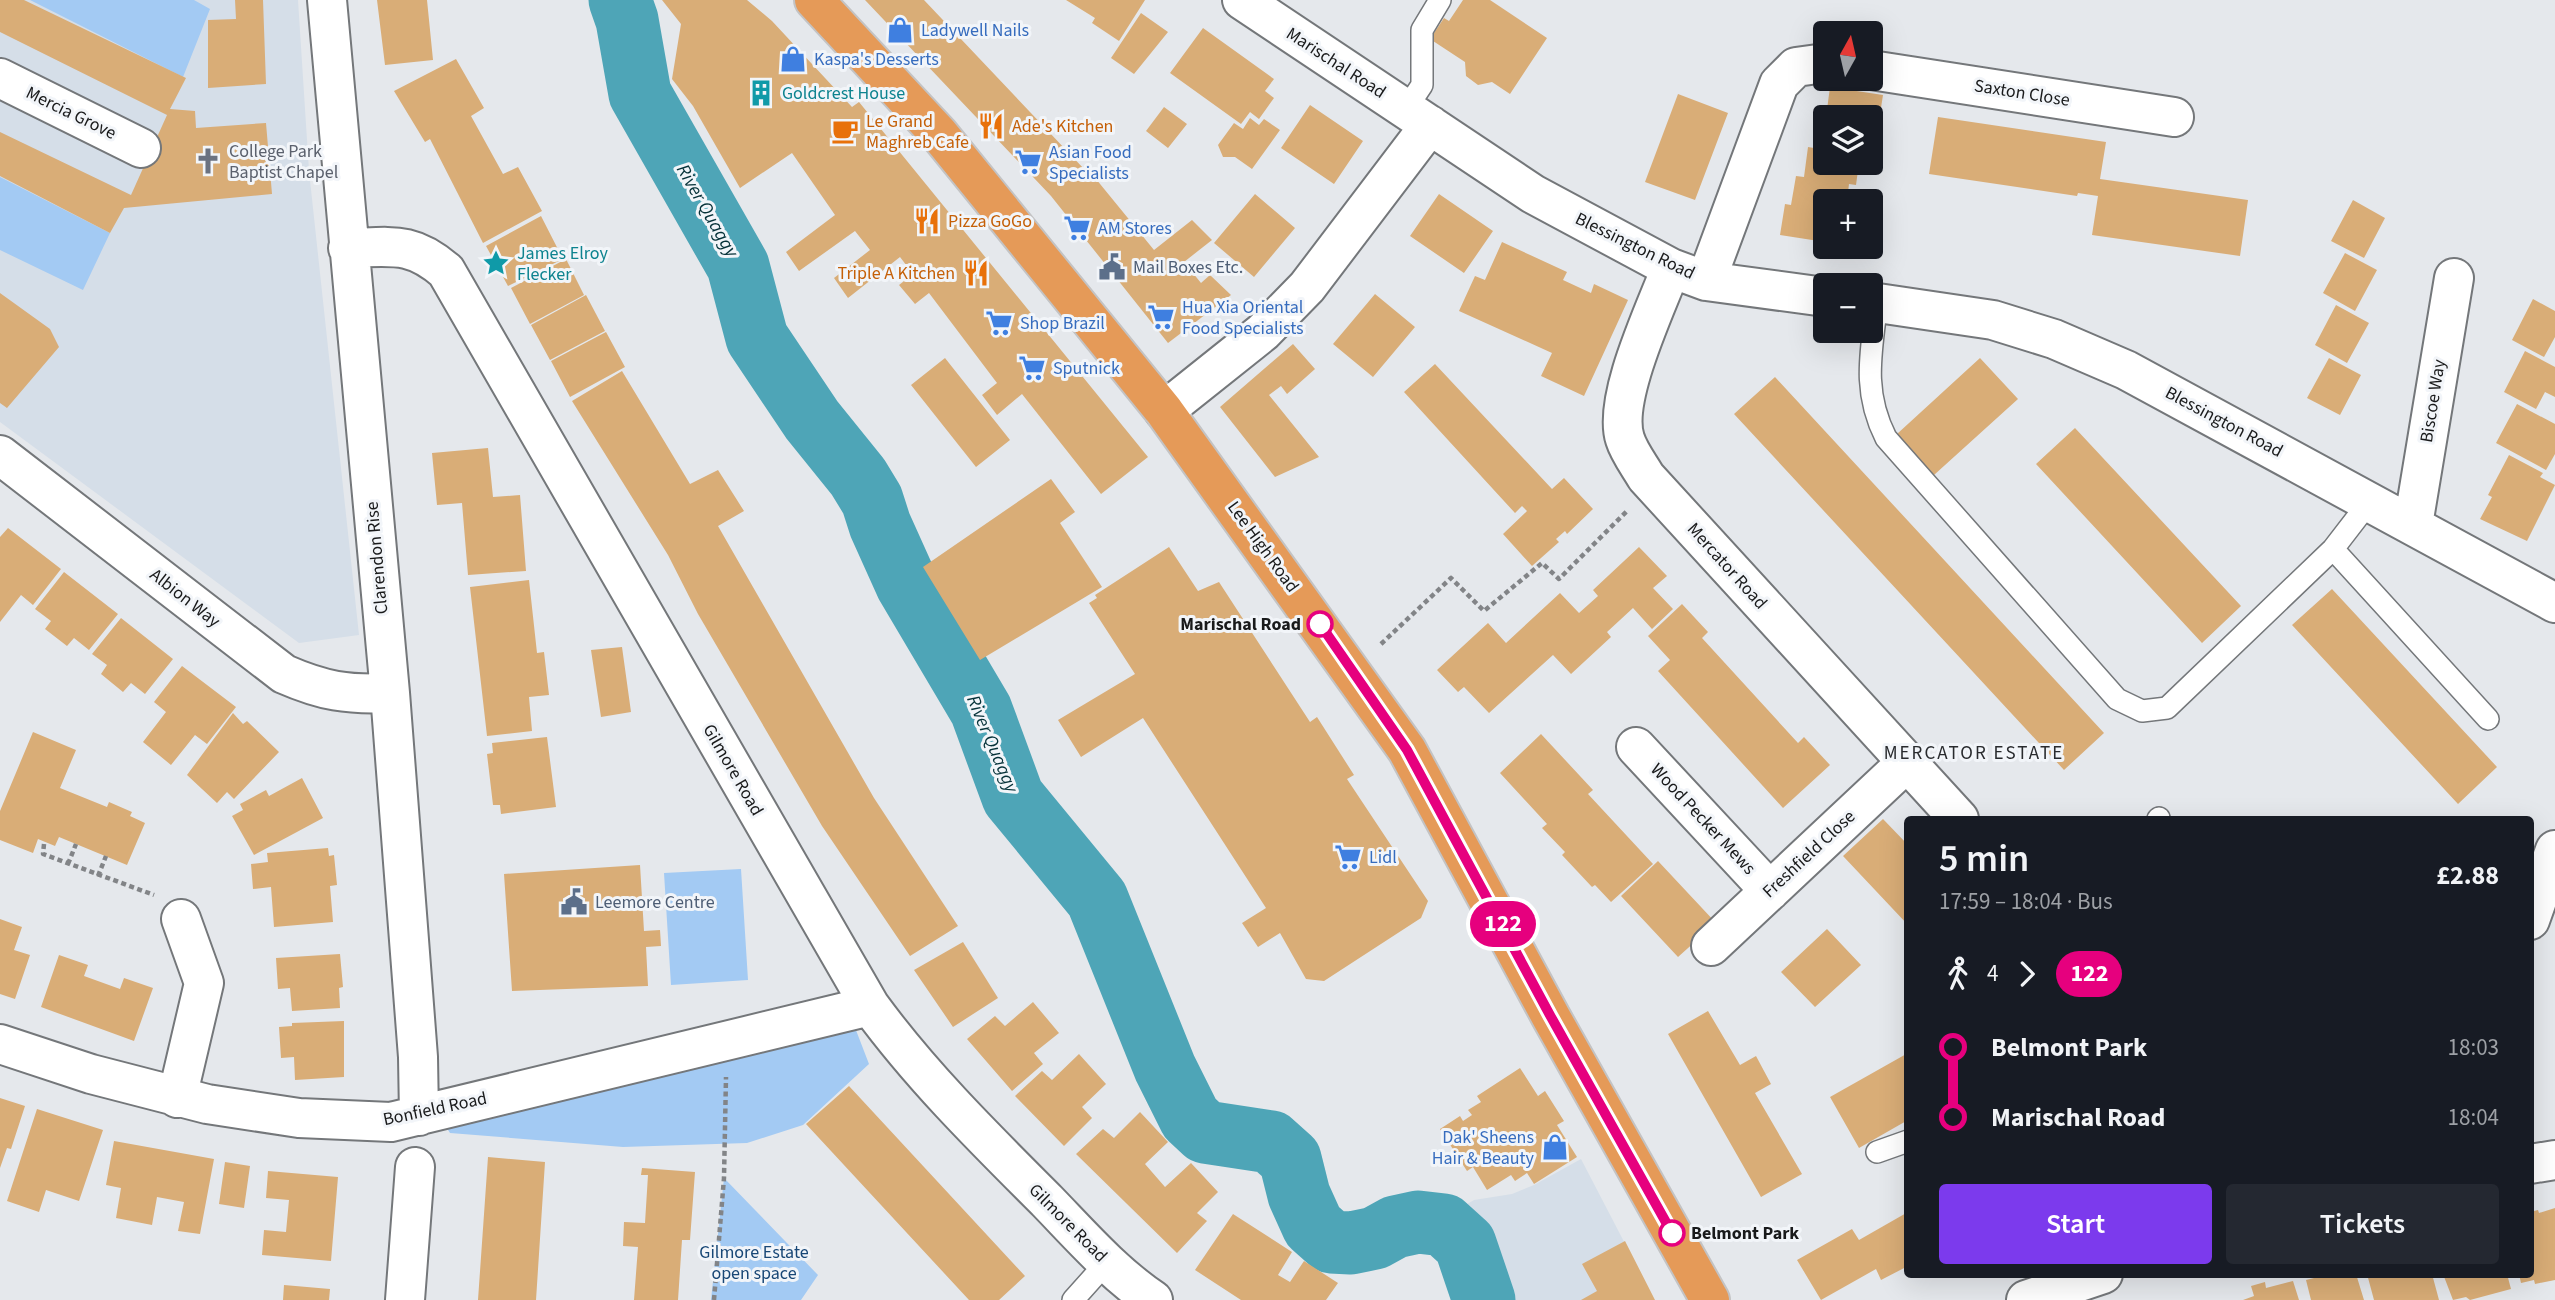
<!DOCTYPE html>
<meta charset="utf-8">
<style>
body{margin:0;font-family:"Source Sans 3",sans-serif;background:#242831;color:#f1f3f6;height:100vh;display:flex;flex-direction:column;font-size:26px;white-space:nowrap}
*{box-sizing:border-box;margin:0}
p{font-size:23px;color:#9ea1a6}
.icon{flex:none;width:38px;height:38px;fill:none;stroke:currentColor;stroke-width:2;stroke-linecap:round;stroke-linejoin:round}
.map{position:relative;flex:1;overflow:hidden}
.panel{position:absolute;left:1904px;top:816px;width:630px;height:462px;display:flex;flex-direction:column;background:#171b24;border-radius:7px;box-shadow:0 7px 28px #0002}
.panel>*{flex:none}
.badge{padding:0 14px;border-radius:23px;font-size:24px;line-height:46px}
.needle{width:46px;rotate:8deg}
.buttons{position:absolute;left:1813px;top:21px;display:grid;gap:14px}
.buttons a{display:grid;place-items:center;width:70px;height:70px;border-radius:7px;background:#171b24;box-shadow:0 7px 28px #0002;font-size:35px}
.map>.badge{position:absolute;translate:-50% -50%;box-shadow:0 0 0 4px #fff}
.legs{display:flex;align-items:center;gap:10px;height:77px;padding:0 35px;font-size:23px}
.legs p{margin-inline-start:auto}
.head{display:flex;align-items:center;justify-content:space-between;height:119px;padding:0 35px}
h1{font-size:38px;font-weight:600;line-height:52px}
.button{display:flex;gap:14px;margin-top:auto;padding:14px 35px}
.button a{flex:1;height:80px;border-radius:7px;background:#7c3aed;color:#fff;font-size:28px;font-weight:600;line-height:80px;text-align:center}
.button a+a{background:#242831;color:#f1f3f6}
ul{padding:0 35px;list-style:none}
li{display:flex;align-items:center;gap:24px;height:70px;font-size:26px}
li i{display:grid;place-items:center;width:10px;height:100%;margin:0 9px;background:currentColor}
li i::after{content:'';width:18px;height:18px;margin:-9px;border:5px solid;border-radius:50%;background:#171b24}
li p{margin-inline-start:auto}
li:first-child i{background:linear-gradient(#0000 50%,currentColor 0)}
li:last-child i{background:linear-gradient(currentColor 50%,#0000 0)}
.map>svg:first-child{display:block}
.built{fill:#d5dee8}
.green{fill:#a3caf3}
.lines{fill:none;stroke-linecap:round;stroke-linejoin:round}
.river{stroke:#4ea5b7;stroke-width:63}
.building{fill:#d9ad77}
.lane-casing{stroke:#74777a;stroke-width:24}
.street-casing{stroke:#74777a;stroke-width:42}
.highway-casing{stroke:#c3c3c4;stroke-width:42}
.path{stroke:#828487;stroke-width:4.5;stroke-dasharray:5 3.5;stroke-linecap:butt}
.lane{stroke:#fff;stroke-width:21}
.street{stroke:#fff;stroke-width:38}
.highway{stroke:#e59a58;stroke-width:38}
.line-1-casing{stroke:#fff;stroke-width:16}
.line-1{stroke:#e6007e;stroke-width:10}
.stop-1-dot{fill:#fff;stroke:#e6007e;stroke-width:3.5}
.labels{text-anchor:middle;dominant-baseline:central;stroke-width:6;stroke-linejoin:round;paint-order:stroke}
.shop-label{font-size:18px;fill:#366cbe;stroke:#f2f5f9;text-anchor:start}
.street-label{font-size:18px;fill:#191a1b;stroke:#f2f5f9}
.culture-label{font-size:18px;fill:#0d838f;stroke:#f2f5f9;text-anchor:start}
.food-label{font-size:18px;fill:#c56008;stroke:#f2f5f9;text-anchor:start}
.worship-label{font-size:18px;fill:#5b616d;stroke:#f2f5f9;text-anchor:start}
.service-label{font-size:18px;fill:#4e5e75;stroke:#f2f5f9;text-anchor:start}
.stop-label{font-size:18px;font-weight:bold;fill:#191a1b;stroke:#f2f5f9;text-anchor:end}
.park-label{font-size:18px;fill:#184776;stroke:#f2f5f9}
.water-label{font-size:19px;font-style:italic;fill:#063239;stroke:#f2f5f9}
.neighbourhood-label{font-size:19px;letter-spacing:2px;fill:#292b2e;stroke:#f2f5f9}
</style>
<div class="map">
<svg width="2555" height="1300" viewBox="0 0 2555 1300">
<rect width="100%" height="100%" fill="#e5e8ec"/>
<path class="built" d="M0,0H298L309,171L359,635L299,643L0,422Z
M1581,1159L1645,1282L1610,1300H1497L1479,1243L1469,1228L1452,1213L1474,1200L1512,1194L1534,1185Z"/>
<path class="green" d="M30,0H194L210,9L183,77Z
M0,177L110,233L83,290L0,250Z
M741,869L748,980L671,985L664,873Z
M854,1025L869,1064L803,1125L747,1143L623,1147L450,1133L443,1122L705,1066Z
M724,1178L818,1275L801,1300H711Z"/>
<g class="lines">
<path class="river" d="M620,0L627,20L640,94L738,266L757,338L812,420L858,477L872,500L880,525L907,585L981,710L1013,797L1097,899L1165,1068L1190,1118L1205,1132L1271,1142L1290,1159L1299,1195L1313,1226L1331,1242L1351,1243L1375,1238L1395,1227L1418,1222L1444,1225L1465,1244L1484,1300"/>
</g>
<path class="building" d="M0,0H24L186,78L170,109L195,111L196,128L266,123L272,194L124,208L110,233L0,176V132L131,195L167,115L0,32Z
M235,0H263L266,84L208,88V20L236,19Z
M377,0H427L433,60L385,65Z
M662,0H747L772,21L852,107L859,102L1148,457L1101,494L1022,394L997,415L982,395L997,383L929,293L915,304L899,285L913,274L900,257L848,298L834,278L870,250L855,231L799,271L786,252L835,215L792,153L740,188L693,106L672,79L681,24Z
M865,0H924L1085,170L1087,168L1154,250L1192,220L1212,240L1184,262L1201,283L1210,275L1231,295L1168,343L1051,196Z
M1066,0H1145L1119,41L1092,23L1095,18Z
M1463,0H1490L1547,38L1510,94L1492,82L1478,85L1466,76L1465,62L1430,39L1444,18L1449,21Z
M1141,13L1168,32L1134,74L1111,58Z
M1203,28L1274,79L1265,91L1274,98L1259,119L1250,112L1241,124L1170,73Z
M456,59L484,108L471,116L503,174L518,167L542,211L483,243L430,139L425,142L394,91Z
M1830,87L1883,95L1878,127L1871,126V117H1826Z
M1678,94L1728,113L1695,200L1645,182Z
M1310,105L1363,141L1334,184L1281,148Z
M1164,107L1187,124L1168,148L1146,131Z
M1938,117L2106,142L2100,179L2248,200L2240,256L2092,235L2098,196L2078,193L2077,196L1929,174Z
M1250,118L1259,125L1264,119L1280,130L1252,169L1235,157H1223L1218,145L1234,123L1243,129Z
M1819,118L1825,119V163H1859L1856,185L1849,184L1847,201H1825V242L1780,235L1785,204L1791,205L1796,176L1804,177L1808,147L1814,148Z
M1255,194L1295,228L1254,277L1214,243Z
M1439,194L1493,231L1464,273L1410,236Z
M2353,200L2385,218L2364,258L2331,241Z
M541,216L563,259L508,286L486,246Z
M1502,242L1567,272L1563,280L1591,293L1594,284L1628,300L1584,396L1541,376L1552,353L1459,311L1475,276L1485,280Z
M2345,253L2377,270L2355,311L2323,293Z
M566,259L584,295L530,324L511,288Z
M0,293L50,329L59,347L7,408L0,403Z
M1375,294L1415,327L1373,377L1333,344Z
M586,295L605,331L550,360L531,325Z
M2533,299L2555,311V337L2544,357L2512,340Z
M2336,305L2369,323L2347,363L2315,345Z
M606,332L625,367L570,397L551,361Z
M1293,344L1315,369L1287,394L1281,386L1269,395L1319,457L1275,477L1220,407Z
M2525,351L2555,367V397L2545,392L2536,409L2504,392Z
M945,358L1010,440L976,467L911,385Z
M1980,358L2018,399L1934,475L1897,434Z
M2329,358L2361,375L2340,415L2307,398Z
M1435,364L1552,489L1564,478L1593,509L1567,534L1565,531L1556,539L1559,542L1532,566L1503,534L1527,511L1522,506L1515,513L1404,392Z
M622,371L690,484L718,470L744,511L718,526L874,798L958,926L910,956L822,826L698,614L668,555L572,401Z
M1775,377L2104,733L2064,770L1734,414Z
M2517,404L2555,424V454L2546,470L2496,443Z
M2075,428L2241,606L2202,643L2036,464Z
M488,448L493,497L520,495L526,571L468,575L462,503L437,505L432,453Z
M2509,455L2543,473L2540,477L2555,485L2527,541L2480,519L2492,497L2488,495Z
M1051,479L1075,512L1060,523L1102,587L980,660L923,567Z
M8,528L61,569L33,605L21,595L0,622V537Z
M1169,547L1198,591L1219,582L1310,722L1317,717L1354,775L1347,779L1428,901L1421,918L1324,981L1306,979L1280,933L1258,947L1242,923L1266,908L1143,718L1081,757L1058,720L1135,674L1089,603L1097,598L1095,595Z
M1639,547L1667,576L1653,588L1673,609L1652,629L1633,608L1607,632L1611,637L1571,674L1553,655L1489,713L1464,687L1458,692L1437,670L1488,623L1506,643L1560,593L1579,613L1598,596L1593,590Z
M64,572L118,614L89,650L74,638L67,646L45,629L51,621L35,609Z
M529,580L537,653L544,652L549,695L529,697L532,731L487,736L470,587Z
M2332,589L2497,767L2458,804L2292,625Z
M1682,604L1708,632L1702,638L1798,743L1804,737L1830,765L1783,808L1658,671L1670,660L1648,636Z
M121,618L173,659L145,694L131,683L123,692L101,674L107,665L92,654Z
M622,647L631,712L601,717L591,650Z
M182,666L236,707L207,744L195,735L171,765L143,742L166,712L154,702Z
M233,713L243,724L247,721L279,752L234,799L227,792L217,803L187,775Z
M33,732L76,750L60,788L107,807L109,802L132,812L130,816L145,823L127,865L59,837L55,846L38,839L33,853L0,840V811Z
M1541,734L1593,790L1588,794L1653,864L1611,902L1595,885L1592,887L1562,855L1565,852L1542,828L1547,824L1500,773Z
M547,737L556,807L501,814L500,805H493L487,754L493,753L492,743Z
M302,778L323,818L254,855L232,816L243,810L240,804L266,790L269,796Z
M1883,819L1908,845V925L1843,856Z
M328,848L329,856L334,855L337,885L330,886L333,922L274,927L271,887L253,889L251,864L268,862L267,853Z
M1658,861L1716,923L1678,957L1621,896Z
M640,865L644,931L660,930L661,946L646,947L648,986L512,991L504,874Z
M0,919L22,927L14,950L30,955L15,999L0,994Z
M1827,929L1861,965L1815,1007L1781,972Z
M963,942L998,998L953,1027L914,970Z
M340,954L343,987L339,988L340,1008L292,1011L290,988L278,989L276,958Z
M59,955L88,965L84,976L120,989L124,978L153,988L134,1041L41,1007Z
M1033,1002L1059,1033L1034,1053L1043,1064L1012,1091L967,1039L995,1016L1005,1026Z
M1708,1011L1740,1065L1756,1056L1771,1084L1755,1093L1802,1174L1761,1197L1668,1034Z
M344,1021V1077L295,1080L294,1057L281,1058L279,1027L292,1026V1023Z
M1908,1053V1120L1859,1148L1830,1097Z
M1079,1054L1106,1084L1082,1107L1092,1118L1064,1146L1015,1096L1042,1071L1052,1080Z
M1520,1068L1538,1096L1545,1091L1564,1121L1557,1125L1577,1157L1534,1184L1527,1173L1515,1181L1511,1175L1487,1190L1473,1167L1467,1171L1440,1129L1460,1116L1463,1121L1472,1115L1468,1110L1481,1102L1477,1096Z
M849,1086L1025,1276L999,1300H969L806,1124Z
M0,1098L25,1106L11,1149L7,1148L0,1168Z
M37,1109L103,1130L79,1201L46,1190L39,1212L7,1201Z
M1140,1112L1168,1142L1145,1164L1165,1187L1191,1163L1218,1192L1197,1213L1207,1221L1177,1253L1076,1154L1103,1129L1114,1138Z
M114,1141L214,1159L200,1234L178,1231L184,1202L157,1197L152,1225L116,1218L121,1188L106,1185Z
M488,1157L545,1162L536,1300H478Z
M225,1162L250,1166L244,1208L219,1204Z
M642,1168L695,1172L690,1240H682L678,1300H634L638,1247L623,1246L624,1222L645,1223L648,1175H641Z
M268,1171L338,1177L331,1261L262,1255L264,1230L286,1232L289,1200L266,1198Z
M2555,1208V1280L2535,1284L2534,1280L2521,1283L2519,1274H2530V1212L2538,1210L2539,1213Z
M1908,1212V1266L1881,1280L1876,1269L1821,1300L1797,1260L1852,1229L1859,1240Z
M1233,1214L1292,1252L1278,1275L1290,1282L1304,1261L1338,1283L1326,1300H1241L1195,1270Z
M1625,1241L1655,1300H1581L1597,1291L1582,1264Z
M2313,1274H2356L2364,1300H2311L2306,1280L2314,1278Z
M2367,1274H2432L2439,1300H2374Z
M2443,1274H2507L2511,1289L2470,1300L2466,1297L2453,1300Z
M2293,1281L2299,1300H2243L2254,1296L2251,1286L2265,1282L2266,1288Z
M284,1285L330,1289L329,1300H283Z"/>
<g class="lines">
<g class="lane-casing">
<path id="lane" d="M1406,109L1422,85V30L1440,0
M1877,302C1871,353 1862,391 1886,438L2117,699L2142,711L2167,708L2333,549L2370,501
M2333,549L2488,719
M2158,819L2159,818
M1877,1152L1908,1141
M1073,1300L1107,1262"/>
</g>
<g class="street-casing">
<path id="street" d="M327,0L390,693L418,1057L419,1116
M1242,0L1533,194L1671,268L1706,281L1825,297
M1871,70L2174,117
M0,78L141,148
M348,248C392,247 411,241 446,271L870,1006C922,1077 985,1139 1047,1201C1080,1235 1113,1273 1153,1300
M1671,268C1656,308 1612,399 1625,439C1629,452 1639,465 1646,477L1959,819
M1706,281L1779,84L1796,67L1825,63
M1871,302L1993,320L2054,339L2126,370L2555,603
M1164,411L1263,332L1307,287L1430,125
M0,455L284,674C323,691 347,695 390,693
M2413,525L2454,278
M1636,747L1770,891
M2530,920L2555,850
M1711,946L1906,763
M0,1044L91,1074L207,1104L299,1118L391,1122L870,1006
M177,1098L204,983L181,919
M2530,1164L2555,1160
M405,1300L415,1167
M2026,1300L2103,1274"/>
</g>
<g class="highway-casing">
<path id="highway" d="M814,0L939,134L1164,411L1407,750L1551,1017L1710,1300"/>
</g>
<path class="path" d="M1381,644L1451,578L1484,611L1542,563L1559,579L1628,510
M44,844L43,854L154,895
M68,864L76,844
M98,876L106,856
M714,1300L724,1178L726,1077"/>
<use href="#lane" class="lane"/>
<use href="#street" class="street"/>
<use href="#highway" class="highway"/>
</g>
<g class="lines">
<g class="line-1-casing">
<path id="line-1" d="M1320,624L1407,750L1551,1017L1672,1233"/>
</g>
<use href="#line-1" class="line-1"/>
</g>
<defs>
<g id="shop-bare" transform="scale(2.1)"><path d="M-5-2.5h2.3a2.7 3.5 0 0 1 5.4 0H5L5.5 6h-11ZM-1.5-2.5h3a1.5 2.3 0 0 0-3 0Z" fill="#3f7fe0" stroke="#f2f5f9" stroke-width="2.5" paint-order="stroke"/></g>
<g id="building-bare" transform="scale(2.1)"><path d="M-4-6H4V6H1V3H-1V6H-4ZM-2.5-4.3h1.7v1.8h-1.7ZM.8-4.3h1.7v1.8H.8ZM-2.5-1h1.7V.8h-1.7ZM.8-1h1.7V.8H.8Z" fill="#0f9aa8" stroke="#f2f5f9" stroke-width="2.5" paint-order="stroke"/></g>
<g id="restaurant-bare" transform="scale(2.1)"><path d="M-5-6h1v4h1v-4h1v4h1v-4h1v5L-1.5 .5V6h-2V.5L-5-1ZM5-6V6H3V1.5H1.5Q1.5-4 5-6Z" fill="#e8710a" stroke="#f2f5f9" stroke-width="2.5" paint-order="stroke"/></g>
<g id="cafe-bare" transform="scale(2.1)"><path d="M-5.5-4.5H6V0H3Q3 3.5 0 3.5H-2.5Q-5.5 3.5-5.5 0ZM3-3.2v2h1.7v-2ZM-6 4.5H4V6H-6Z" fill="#e8710a" stroke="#f2f5f9" stroke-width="2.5" paint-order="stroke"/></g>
<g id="church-bare" transform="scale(2.1)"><path d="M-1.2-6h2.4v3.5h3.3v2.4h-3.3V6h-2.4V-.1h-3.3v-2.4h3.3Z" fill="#6b7280" stroke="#f2f5f9" stroke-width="2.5" paint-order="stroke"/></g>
<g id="supermarket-bare" transform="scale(2.1)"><path d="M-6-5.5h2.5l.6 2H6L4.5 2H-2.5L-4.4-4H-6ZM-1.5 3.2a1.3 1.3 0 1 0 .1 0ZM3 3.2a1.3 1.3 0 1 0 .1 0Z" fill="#3f7fe0" stroke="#f2f5f9" stroke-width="2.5" paint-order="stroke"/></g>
<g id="sight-bare" transform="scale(2.1)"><path d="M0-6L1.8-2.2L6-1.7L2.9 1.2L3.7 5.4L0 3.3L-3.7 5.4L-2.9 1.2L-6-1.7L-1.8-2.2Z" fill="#0f9aa8" stroke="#f2f5f9" stroke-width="2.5" paint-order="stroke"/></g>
<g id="civic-bare" transform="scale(2.1)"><path d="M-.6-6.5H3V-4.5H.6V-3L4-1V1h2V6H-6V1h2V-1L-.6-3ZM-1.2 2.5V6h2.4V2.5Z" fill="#5c6f8a" stroke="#f2f5f9" stroke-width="2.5" paint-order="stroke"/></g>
</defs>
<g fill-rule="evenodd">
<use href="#shop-bare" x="900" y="30"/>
<use href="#shop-bare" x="793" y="59"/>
<use href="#building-bare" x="761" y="93"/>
<use href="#restaurant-bare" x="991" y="126"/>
<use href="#cafe-bare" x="845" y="131"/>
<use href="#church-bare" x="208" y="161"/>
<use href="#supermarket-bare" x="1028" y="162"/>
<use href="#restaurant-bare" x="927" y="221"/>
<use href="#supermarket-bare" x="1077" y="228"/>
<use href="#sight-bare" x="496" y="263"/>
<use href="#civic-bare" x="1112" y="267"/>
<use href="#restaurant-bare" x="976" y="273"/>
<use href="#supermarket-bare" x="1161" y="317"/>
<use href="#supermarket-bare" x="999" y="323"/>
<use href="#supermarket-bare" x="1032" y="368"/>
<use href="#supermarket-bare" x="1348" y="857"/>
<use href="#civic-bare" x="574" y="902"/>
<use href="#shop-bare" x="1555" y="1147"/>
</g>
<g class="stop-1-dot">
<circle cx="1320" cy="624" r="12"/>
<circle cx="1672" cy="1233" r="12"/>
</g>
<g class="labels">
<g class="shop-label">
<text x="921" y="30">Ladywell Nails</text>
<text x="814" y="59">Kaspa's Desserts</text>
<text x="1049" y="152">Asian Food<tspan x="1049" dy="21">Specialists</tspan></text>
<text x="1098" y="228">AM Stores</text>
<text x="1182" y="307">Hua Xia Oriental<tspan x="1182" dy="21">Food Specialists</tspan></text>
<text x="1020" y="323">Shop Brazil</text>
<text x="1053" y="368">Sputnick</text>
<text x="1369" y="857">Lidl</text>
<text x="1534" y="1137" text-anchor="end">Dak' Sheens<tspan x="1534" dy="21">Hair &amp; Beauty</tspan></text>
</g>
<g class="street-label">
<text transform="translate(1336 63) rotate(33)">Marischal Road</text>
<text transform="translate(2022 93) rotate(9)">Saxton Close</text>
<text transform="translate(71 113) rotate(26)">Mercia Grove</text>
<text transform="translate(1635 246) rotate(26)">Blessington Road</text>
<text transform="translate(2433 401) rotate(-81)">Biscoe Way</text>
<text transform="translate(2224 422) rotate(28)">Blessington Road</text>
<text transform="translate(1263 547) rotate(54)">Lee High Road</text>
<text transform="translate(377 558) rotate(-95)">Clarendon Rise</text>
<text transform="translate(1727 566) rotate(48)">Mercator Road</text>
<text transform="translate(185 598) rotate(38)">Albion Way</text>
<text transform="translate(733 770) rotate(60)">Gilmore Road</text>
<text transform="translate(1703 819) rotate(47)">Wood Pecker Mews</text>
<text transform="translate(1809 854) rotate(-43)">Freshfield Close</text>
<text transform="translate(435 1109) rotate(-12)">Bonfield Road</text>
<text transform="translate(1068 1223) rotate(45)">Gilmore Road</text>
</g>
<g class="culture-label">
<text x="782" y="93">Goldcrest House</text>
<text x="517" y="253">James Elroy<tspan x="517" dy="21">Flecker</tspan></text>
</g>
<g class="food-label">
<text x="866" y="121">Le Grand<tspan x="866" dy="21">Maghreb Cafe</tspan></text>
<text x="1012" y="126">Ade's Kitchen</text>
<text x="948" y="221">Pizza GoGo</text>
<text x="955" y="273" text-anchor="end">Triple A Kitchen</text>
</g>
<g class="worship-label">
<text x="229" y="151">College Park<tspan x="229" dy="21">Baptist Chapel</tspan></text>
</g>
<g class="service-label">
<text x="1133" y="267">Mail Boxes Etc.</text>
<text x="595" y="902">Leemore Centre</text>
</g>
<g class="stop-label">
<text x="1301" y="624">Marischal Road</text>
<text x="1691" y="1233" text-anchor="start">Belmont Park</text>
</g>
<g class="park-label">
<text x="754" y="1252">Gilmore Estate<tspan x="754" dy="21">open space</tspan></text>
</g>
<g class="water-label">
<text transform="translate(707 211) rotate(60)">River Quaggy</text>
<text transform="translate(992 744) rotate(67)">River Quaggy</text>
</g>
<g class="neighbourhood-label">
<text x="1974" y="753">MERCATOR ESTATE</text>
</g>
</g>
</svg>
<div class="buttons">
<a><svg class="needle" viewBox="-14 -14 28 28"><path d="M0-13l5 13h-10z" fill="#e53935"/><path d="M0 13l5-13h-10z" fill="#9ea1a6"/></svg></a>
<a><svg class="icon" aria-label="layers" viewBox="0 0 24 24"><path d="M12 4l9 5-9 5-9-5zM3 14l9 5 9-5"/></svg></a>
<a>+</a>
<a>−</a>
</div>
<b class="badge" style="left:1503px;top:924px;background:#e6007e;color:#fff">122</b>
<section class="panel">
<div class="head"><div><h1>5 min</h1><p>17:59 – 18:04 · Bus</p></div><b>£2.88</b></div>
<div class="legs"><svg class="icon" aria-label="walk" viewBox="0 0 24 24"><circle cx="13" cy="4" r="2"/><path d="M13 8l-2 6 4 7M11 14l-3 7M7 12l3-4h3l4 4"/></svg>4<svg class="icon" aria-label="forward" viewBox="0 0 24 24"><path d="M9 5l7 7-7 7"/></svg><b class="badge" style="background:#e6007e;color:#fff">122</b></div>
<ul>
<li><i style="color:#e6007e"></i><b>Belmont Park</b><p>18:03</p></li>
<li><i style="color:#e6007e"></i><b>Marischal Road</b><p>18:04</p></li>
</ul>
<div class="button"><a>Start</a><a>Tickets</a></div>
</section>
</div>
